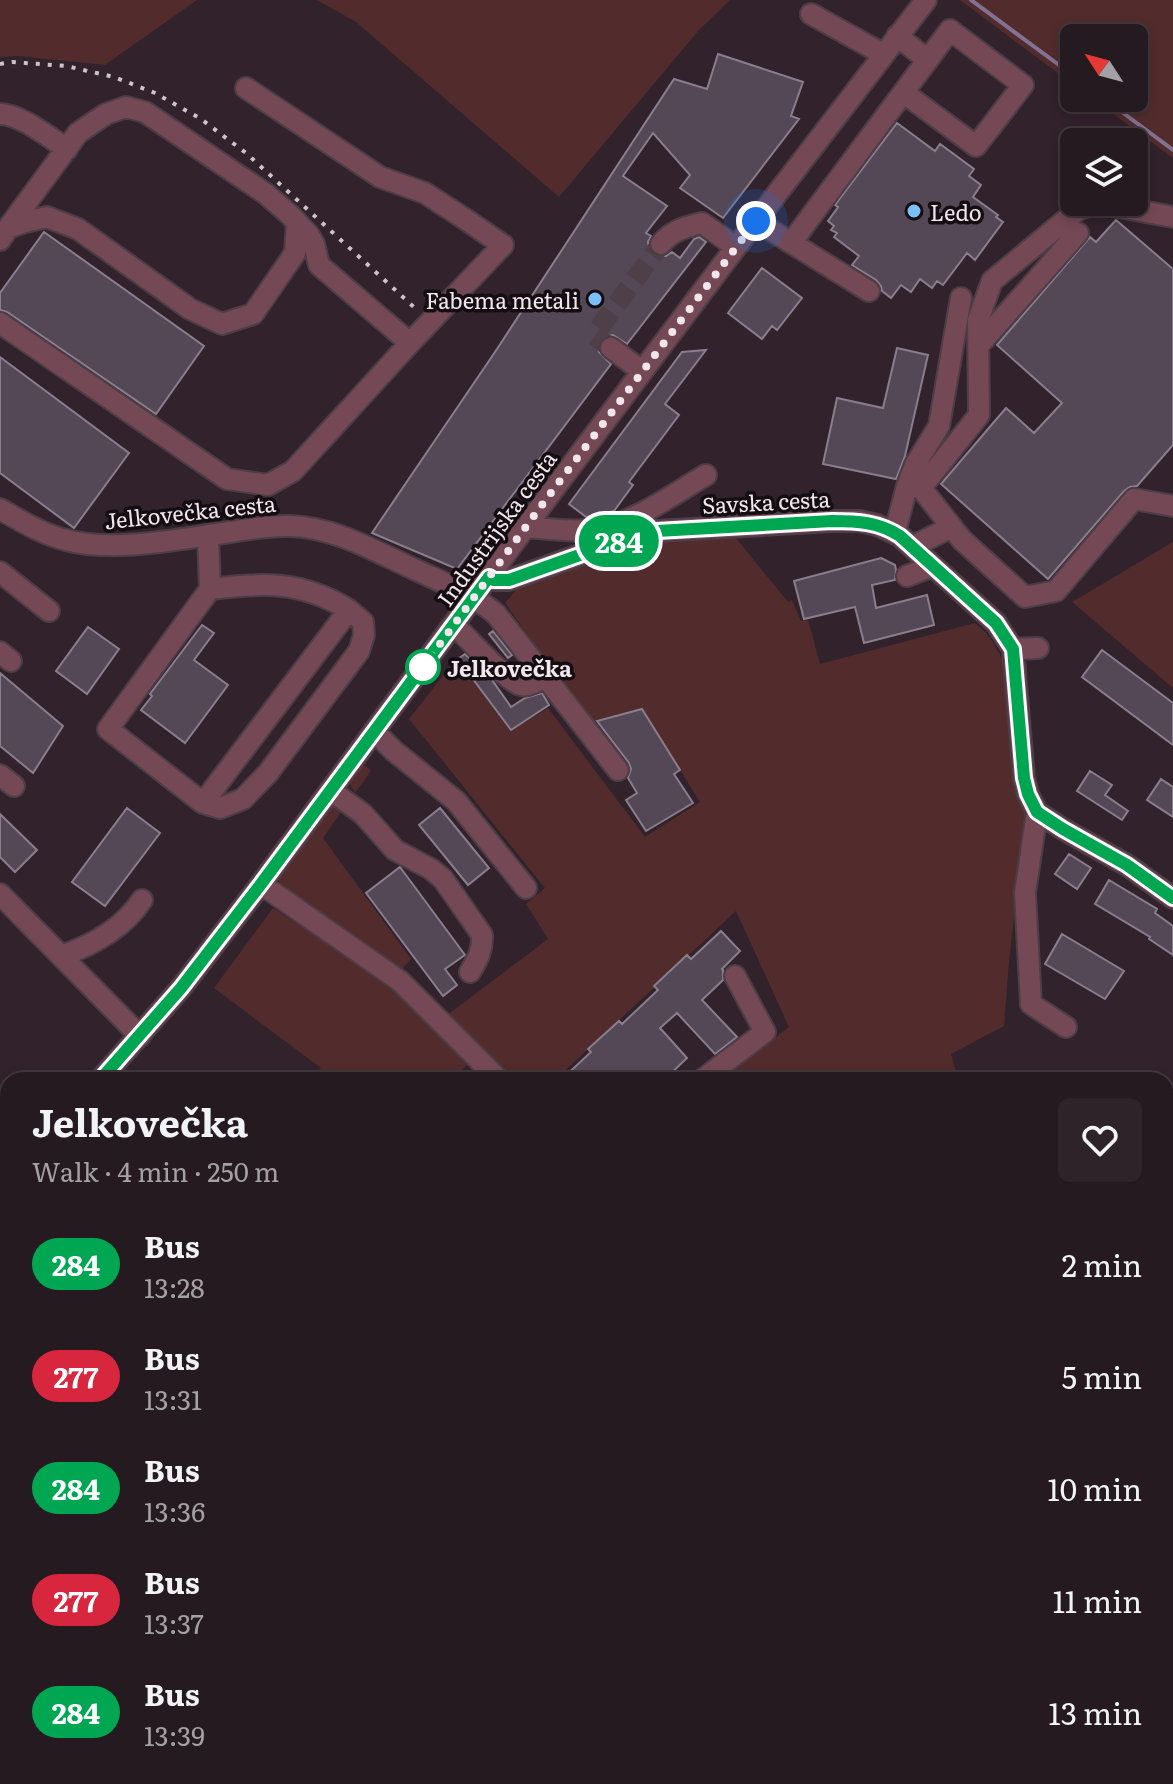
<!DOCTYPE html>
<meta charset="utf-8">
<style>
body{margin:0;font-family:Literata,serif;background:#2d2329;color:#f1f3f6;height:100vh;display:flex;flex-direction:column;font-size:30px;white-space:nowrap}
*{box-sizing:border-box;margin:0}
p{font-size:26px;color:#a3a1a5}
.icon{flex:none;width:44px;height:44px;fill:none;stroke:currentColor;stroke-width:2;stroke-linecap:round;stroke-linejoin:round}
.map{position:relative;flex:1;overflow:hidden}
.drawer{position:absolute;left:0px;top:1072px;width:1174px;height:712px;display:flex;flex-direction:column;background:#251a20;border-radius:24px 24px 0 0;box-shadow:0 4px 12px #0003,0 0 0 2px #42383e}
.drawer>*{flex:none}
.badge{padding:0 16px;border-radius:26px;font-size:28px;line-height:52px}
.needle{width:52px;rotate:306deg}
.controls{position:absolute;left:1060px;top:24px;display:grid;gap:16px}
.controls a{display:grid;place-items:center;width:88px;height:88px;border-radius:12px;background:#251a20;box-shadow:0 4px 12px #0003,0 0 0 2px #42383e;font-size:40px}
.you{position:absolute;width:40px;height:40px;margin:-20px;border:6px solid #fff;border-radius:50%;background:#1a73e8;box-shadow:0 0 0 12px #1a73e833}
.map>.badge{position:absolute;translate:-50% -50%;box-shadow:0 0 0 4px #fff}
.round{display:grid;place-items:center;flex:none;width:84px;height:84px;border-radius:12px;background:#2d2329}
.head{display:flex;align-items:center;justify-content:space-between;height:136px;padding:0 32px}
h1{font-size:38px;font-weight:700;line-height:60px}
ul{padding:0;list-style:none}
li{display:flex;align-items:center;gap:24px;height:112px;padding:0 32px}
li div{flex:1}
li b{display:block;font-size:30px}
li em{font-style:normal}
li .badge{min-width:88px;font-weight:700;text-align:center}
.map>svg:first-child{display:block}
.green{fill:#522c2c}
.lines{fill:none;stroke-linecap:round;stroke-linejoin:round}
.stream{stroke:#827193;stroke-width:4}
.building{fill:#544856;stroke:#8a7d8c;stroke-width:2}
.minor-tunnel{stroke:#4e3f48;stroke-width:20;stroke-dasharray:20 10;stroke-linecap:butt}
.minor-casing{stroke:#4c3d46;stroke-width:24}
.minor{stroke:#744855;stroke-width:20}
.rail{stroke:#cec3c9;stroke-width:4;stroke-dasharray:4 8;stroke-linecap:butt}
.line-casing{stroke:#fff;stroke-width:18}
.line{stroke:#00a651;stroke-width:12}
.walk{stroke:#f0e6eb;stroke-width:8;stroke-dasharray:0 14.4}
.poi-dot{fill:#7abff8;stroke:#140e12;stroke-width:3}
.stop-dot{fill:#fff;stroke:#00a651;stroke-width:4}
.labels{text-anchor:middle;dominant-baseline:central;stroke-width:7;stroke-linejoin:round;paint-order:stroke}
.poi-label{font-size:22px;fill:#f0e6eb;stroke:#140e12;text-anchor:start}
.street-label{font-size:22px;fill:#f0e6eb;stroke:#140e12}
.stop-label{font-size:22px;font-weight:bold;fill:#f0e6eb;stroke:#140e12;text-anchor:start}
</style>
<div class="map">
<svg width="1173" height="1784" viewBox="0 0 1173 1784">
<rect width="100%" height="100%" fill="#31222b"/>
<path class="green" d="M0,0H197L105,65L18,56L0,57Z
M317,0H730L699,30L559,197L356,22Z
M960,0H1173V158L1092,98H1134V38H1074V85Z
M736,538L788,602L792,600L801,621L808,620L820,664L975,623C991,635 998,650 1006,668L1027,810L1009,961L1004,1026L951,1054L957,1075L964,1080H720L789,1027L736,911L555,1080H513L446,1016L548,939L526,904L545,888L409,719L457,658L510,731L548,708L645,837L700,802L642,709L590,723L505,603L519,587L525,584L614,551L658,540Z
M1173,542V688L1072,602Z
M362,765L366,766L371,771L355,793L348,780Z
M331,803L344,808L323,838L411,959L399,972L279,886V873Z
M273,908L402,991L467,1065L453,1080H309L321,1068L214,988Z
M1166,1150L1173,1156V1468L1166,1476Z
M0,1300L8,1321V1512L0,1487Z
M1168,1494L1173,1499V1607L1166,1598V1498Z
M1166,1702L1173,1709V1784H100L101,1776H1166Z"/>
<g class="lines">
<path class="stream" d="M971,0L1074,76
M1103,98L1173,150"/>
</g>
<path class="building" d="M718,54L803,82L791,116L799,119L723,218L680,188L690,175L653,133L623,176L667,206L646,233L651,236L648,242L649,249L658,256H666L672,252L680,258L694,239L699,237L706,242L627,344L613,335L607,336L601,340L598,346L599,352L611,364L457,569L372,533L495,352L674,79L707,89Z
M897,123L935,151L940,144L974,169L969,176L981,185L973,197L998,215L996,217L1003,222L975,260L967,253L943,285L937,281L932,288L920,279L911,292L901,285L891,298L882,291L881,286L876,280L852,265L859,256L834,237L837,233L831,230L834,226L828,221L838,207L835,205Z
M1116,220L1173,269V445L1137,486L1130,487L1124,491L1048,579L941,484L1006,408L1034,433L1062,403L997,345L1090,237L1096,242Z
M44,232L204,346L156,414L7,312L0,310V293Z
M762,268L802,298L777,330L772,326L762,339L728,313Z
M897,348L928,355L905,456L896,479L823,464L837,398L883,408Z
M706,350L665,404L679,415L629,482L633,485L614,511L586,517L569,504L682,352Z
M0,357L129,453L74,528L0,473Z
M881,558L895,565L896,570L895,580L872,585L876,608L927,595L934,625L864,643L855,607L804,619L794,581Z
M202,625L214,633L194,660L228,685L185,743L141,710L152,696L150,694Z
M88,627L119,649L87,694L56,671Z
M493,631L512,655L508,658L489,634Z
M1102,650L1173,703V745L1082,677Z
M465,654L492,680L511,707L525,698L542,693L549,705L511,730L458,659Z
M0,673L63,726L33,773L0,746Z
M642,709L680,770L674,774L693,803L646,831L626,800L637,793L628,778L631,769L629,763L597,721Z
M1090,771L1112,785L1105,795L1128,811L1122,820L1077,791Z
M1161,779L1173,787V817L1147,800Z
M127,808L160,833L105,906L72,882Z
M440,808L489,868L468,885L419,825Z
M0,814L37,850L15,872L0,857Z
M1069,854L1091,868L1077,889L1055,874Z
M400,867L465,955L445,969L457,985L443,996L366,893Z
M1109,880L1157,909L1155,913L1173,926V955L1149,939L1150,937L1095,904Z
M721,931L740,951L722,969L723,970V980L702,1000L737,1037L715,1054L677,1013L660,1028L687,1058L664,1080H561L591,1052L588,1049L619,1021L622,1024L658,990L654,986L687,955L691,959Z
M1062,934L1124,971L1105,999L1045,964Z"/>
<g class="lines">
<path class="minor-tunnel" d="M611,348L594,335L661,244"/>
<g class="minor-casing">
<path id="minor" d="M811,14L883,54
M897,36L928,60
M0,114C20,114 50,138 67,149
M1173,217L1097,203L1079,209L992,281L978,320L979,415L921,488L962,540L1025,597L1056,591L1134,499L1173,506
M756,221L869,291
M8,228L78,133L106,114L126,107L145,112L266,194L290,215L309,235L314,244L319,265L410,343
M0,240L8,228L25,222L47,217L78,229L190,309L222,324L253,314L295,253L297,222
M791,243L950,30L1023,85L976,146L904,93
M661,244C672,230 686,227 702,223L736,247
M0,323L227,479L268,485L293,471L410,343L503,245L465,219L425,193L380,177L246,88
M978,346L1078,233
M611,348L642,371
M0,509C21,521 42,534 66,540C114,553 180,539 230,532C250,529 270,525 290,526C335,527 376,552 416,570C444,583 472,594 496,614L618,770
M526,527C550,529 576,533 600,528C636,522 675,493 706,475
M895,532L907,486L915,465L939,426L961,298
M208,535L210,589L108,729L203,803L349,610C301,580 264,583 210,589
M913,546L952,527
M0,572L49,611
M907,576L933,566
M489,577L494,580H509L619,541L657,531L832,521H859L877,525L900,536L996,623L1013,649L1024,778L1028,794L1037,812L1063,829L1127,865L1173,898
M454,625C467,637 507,682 521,685C530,687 537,681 544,676
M1013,649L1038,648
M0,652L11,661
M374,731L394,751L456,801L526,888
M0,775L14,786
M330,790L363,814L395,850L431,869L443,879L482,935C483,949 478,959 470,972
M203,803L220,808L243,799L268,773L359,651L364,635L363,622L349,610
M1037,812L1025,893L1031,1004L1066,1027
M261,884L400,981L499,1080
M0,894L140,1036
M61,956C93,945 123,929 142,900
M100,1080L181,988L261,884L550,494L736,247L926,0
M702,1080L765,1032L735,976
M0,1195L8,1207
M1166,1490L1173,1480"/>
</g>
<use href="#minor" class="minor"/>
<path class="rail" d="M0,64L12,62L66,66L114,77L155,93L201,119L246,153L416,309"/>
</g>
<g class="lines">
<g class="line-casing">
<path id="line" d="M100,1080L181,988L261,884L489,577L494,580H509L619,541L657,531L832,521C857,521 879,522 900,536L996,623L1013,649L1024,778L1028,794L1037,812L1063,829L1127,865L1173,898"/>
</g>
<use href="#line" class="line"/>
<path class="walk" d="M423,667L550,494L756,221"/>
</g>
<g class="poi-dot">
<circle cx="914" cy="211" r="8"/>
<circle cx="595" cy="299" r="8"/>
</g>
<circle class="stop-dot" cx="423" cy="667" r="16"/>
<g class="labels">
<g class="poi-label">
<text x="930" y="211">Ledo</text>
<text x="579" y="299" text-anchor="end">Fabema metali</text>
</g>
<g class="street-label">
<text transform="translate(766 501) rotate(-3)">Savska cesta</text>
<text transform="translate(190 511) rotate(-6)">Jelkovečka cesta</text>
<text transform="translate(496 528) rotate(-54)">Industrijska cesta</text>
</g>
<g class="stop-label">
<text x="447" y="667">Jelkovečka</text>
</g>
</g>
</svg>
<div class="controls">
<a><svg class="needle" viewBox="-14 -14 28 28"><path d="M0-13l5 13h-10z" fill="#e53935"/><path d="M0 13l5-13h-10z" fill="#a3a1a5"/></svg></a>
<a><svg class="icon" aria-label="layers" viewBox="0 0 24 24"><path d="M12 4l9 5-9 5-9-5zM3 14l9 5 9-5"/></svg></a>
</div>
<div class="you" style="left:756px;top:221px"></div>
<b class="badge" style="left:619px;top:541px;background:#00a651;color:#fff">284</b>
<section class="drawer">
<div class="head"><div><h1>Jelkovečka</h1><p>Walk · 4 min · 250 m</p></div><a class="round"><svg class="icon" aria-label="heart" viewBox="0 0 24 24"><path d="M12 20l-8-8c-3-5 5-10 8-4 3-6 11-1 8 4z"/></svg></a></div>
<ul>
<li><span class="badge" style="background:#00a651;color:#fff">284</span><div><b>Bus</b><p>13:28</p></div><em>2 min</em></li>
<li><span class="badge" style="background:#d7263d;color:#fff">277</span><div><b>Bus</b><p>13:31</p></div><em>5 min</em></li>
<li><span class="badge" style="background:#00a651;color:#fff">284</span><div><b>Bus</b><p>13:36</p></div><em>10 min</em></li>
<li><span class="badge" style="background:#d7263d;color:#fff">277</span><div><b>Bus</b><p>13:37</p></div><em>11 min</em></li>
<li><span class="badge" style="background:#00a651;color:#fff">284</span><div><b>Bus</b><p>13:39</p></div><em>13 min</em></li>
</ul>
</section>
</div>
